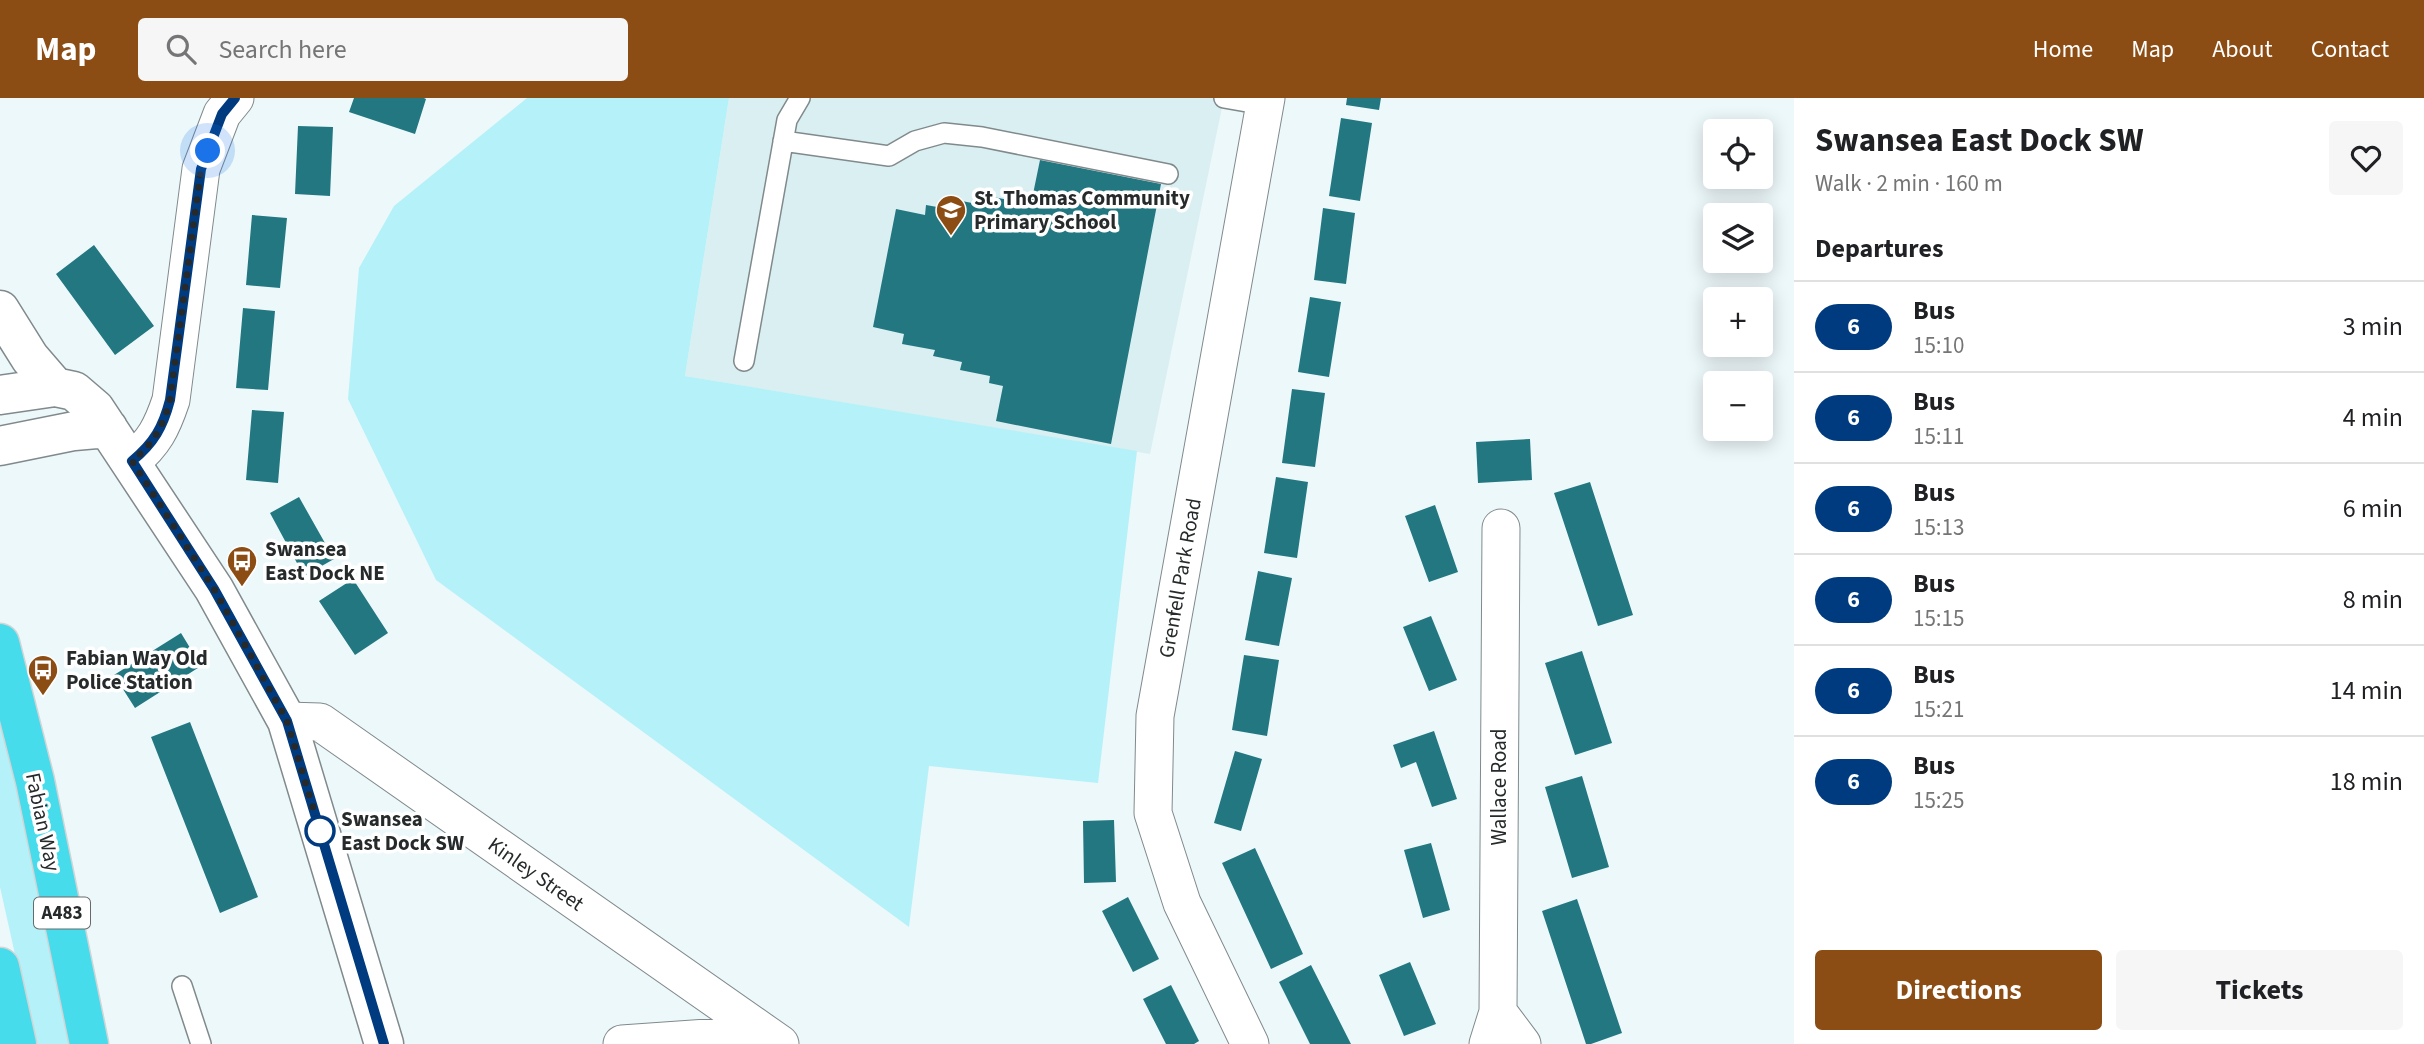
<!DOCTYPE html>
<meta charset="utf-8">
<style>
body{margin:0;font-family:"Source Sans 3",sans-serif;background:#f6f6f6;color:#202124;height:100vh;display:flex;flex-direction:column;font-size:26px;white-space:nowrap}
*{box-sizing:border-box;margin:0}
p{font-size:23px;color:#757577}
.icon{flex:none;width:38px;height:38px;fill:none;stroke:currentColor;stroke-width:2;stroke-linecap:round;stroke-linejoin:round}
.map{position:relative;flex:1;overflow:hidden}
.side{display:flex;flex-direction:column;background:#fff;width:630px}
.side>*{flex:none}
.badge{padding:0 14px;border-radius:23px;font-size:24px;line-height:46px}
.tools{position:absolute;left:1703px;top:21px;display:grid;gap:14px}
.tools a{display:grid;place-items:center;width:70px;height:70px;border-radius:7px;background:#fff;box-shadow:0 4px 18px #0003;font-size:35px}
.you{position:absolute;width:35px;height:35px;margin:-18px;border:5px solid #fff;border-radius:50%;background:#1a73e8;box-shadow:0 0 0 10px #1a73e833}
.map>.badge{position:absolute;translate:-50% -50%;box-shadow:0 0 0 4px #fff}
h2{padding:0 21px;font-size:26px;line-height:63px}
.round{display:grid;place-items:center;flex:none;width:74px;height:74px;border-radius:7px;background:#f6f6f6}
.overview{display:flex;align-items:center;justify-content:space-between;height:119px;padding:0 21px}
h1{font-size:33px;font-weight:700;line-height:52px}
.button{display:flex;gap:14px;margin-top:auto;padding:14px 21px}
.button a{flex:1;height:80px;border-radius:7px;background:#8c4d14;color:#fff;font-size:28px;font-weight:700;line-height:80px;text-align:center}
.button a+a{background:#f6f6f6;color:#202124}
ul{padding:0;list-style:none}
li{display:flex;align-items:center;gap:21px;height:91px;padding:0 21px;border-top:2px solid #e0e0e0}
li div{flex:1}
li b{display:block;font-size:26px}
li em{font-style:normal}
li .badge{min-width:77px;font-weight:700;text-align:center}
header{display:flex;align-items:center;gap:42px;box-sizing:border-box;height:98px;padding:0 35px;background:#8c4d14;color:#fff}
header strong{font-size:33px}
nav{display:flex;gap:38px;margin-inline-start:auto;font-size:24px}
.search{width:490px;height:63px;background:#f6f6f6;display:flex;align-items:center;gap:18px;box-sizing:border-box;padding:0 24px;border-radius:7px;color:#757577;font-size:26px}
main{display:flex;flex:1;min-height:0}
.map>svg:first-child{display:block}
.built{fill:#daeff1}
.green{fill:#b5f1f9}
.building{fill:#227781}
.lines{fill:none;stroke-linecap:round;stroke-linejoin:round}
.service-casing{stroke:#808a8c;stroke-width:22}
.minor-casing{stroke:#808a8c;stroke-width:39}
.tertiary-casing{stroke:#808a8c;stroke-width:41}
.trunk-casing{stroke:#d4d4d5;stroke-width:41}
.service{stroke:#fff;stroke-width:19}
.minor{stroke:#fff;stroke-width:37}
.tertiary{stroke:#fff;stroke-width:38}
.trunk{stroke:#47dcec;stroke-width:38}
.line-casing{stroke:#fff;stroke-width:16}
.line{stroke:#003b80;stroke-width:10}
.walk{stroke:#262a2b;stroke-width:7;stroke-dasharray:0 12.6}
.stop-dot{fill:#fff;stroke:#003b80;stroke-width:3.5}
.labels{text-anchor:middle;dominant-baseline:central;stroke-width:7;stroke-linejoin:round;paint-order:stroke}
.shield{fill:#fff;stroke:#676a6b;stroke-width:2}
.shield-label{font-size:19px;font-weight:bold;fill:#262a2b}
.poi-label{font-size:21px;font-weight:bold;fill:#262a2b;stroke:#fff;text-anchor:start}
.street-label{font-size:21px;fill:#262a2b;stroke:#fff}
.stop-label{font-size:21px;font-weight:bold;fill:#262a2b;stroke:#fff;text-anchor:start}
</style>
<header>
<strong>Map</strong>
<div class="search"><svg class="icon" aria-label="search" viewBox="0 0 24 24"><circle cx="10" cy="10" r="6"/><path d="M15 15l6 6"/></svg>Search here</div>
<nav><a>Home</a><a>Map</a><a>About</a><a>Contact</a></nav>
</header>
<main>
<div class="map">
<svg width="1794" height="946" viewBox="0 0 1794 946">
<rect width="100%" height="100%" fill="#edf8fa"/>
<path class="built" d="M729,0H1224L1150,356L685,278Z"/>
<path class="green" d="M527,0H729L685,278L1137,353L1098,685L929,668L909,829L436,482L348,301L359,170L394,108Z
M0,613L73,946H35L0,789Z"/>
<path class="building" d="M354,0H424L426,1L415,36L349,14Z
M1347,0H1381L1379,12L1346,7Z
M1341,20L1372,25L1360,103L1329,98Z
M298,28L333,29L330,98L295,96Z
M1040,62L1161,86L1111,346L996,323L1003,288L989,285L990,278L960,272L962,264L933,258L935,252L902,246L904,236L873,229L896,111L925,117L926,107L954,112L957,102L987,108L989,98L1018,104L1020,94L1033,96Z
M1323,110L1355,115L1346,186L1314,182Z
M252,117L287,120L280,190L246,187Z
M94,147L154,228L115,257L56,176Z
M1310,199L1341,204L1329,279L1298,274Z
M243,210L275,213L268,292L236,290Z
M1292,291L1325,295L1315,369L1282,365Z
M252,312L284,314L278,385L246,382Z
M1530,341L1532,382L1478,385L1476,344Z
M1276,379L1308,384L1297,460L1264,455Z
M1590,384L1633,517L1598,528L1554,395Z
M299,399L334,461L304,478L270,415Z
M1435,407L1458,474L1429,484L1405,418Z
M1258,473L1292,480L1279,548L1245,542Z
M353,481L388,535L355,557L319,503Z
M1431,518L1457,582L1429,593L1403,529Z
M181,535L201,568L135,610L114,577Z
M1582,553L1612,645L1575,657L1545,565Z
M1244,557L1279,562L1267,638L1232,632Z
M190,624L258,799L220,815L151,639Z
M1434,633L1457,701L1432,709L1416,664L1401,670L1393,647Z
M1235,653L1262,661L1241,733L1214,725Z
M1582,678L1609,769L1572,780L1545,689Z
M1114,722L1116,784L1084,785L1083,723Z
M1431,745L1450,812L1423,820L1404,752Z
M1255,750L1303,856L1271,871L1222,765Z
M1128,799L1159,861L1133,874L1102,813Z
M1577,801L1622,935L1591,946H1586L1542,813Z
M1410,864L1436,926L1404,938L1379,877Z
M1311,867L1351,946H1310L1279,884Z
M1171,887L1199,943L1194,946H1166L1143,901Z"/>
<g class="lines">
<g class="service-casing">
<path id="service" d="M1224,0L1264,7
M783,43L889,58L915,43L944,35L982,39L1168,76
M744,263L787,22L800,0
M182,888L201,946"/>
</g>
<g class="minor-casing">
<path id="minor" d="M132,363C154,345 162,329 171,302L201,71L222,16L235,0
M287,623L320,624L780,946
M1498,914L1522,946
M622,946L764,936
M1250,946L1182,805L1153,715L1155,618L1266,0
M1488,946L1498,914L1501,430"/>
</g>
<g class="tertiary-casing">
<path id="tertiary" d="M0,212L30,260L55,289
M0,297L55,289L74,293L95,311L214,491L287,623L384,946
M0,348L74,333L108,330"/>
</g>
<g class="trunk-casing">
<path id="trunk" d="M0,545L35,683L89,946
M0,869L17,946"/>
</g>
<use href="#service" class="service"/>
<use href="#minor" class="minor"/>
<use href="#tertiary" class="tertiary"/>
<use href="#trunk" class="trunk"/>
</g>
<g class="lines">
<g class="line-casing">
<path id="line" d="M235,0L222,16L201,71L170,302C163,329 154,345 132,363L214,491L287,623L384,946"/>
</g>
<use href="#line" class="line"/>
<path class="walk" d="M208,53L201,71L170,302C163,329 154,345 132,363L214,491L287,623L320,733"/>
</g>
<defs>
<g id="school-pin" transform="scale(1.575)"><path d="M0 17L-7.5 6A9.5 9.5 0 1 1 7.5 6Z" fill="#8c4d14" stroke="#fff"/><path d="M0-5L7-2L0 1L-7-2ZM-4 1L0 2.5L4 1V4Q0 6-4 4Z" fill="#fff"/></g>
<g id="bus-pin" transform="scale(1.575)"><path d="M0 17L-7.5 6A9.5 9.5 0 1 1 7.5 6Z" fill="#8c4d14" stroke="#fff"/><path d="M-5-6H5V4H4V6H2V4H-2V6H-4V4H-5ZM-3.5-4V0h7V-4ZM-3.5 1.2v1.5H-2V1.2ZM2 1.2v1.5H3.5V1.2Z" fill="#fff"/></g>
</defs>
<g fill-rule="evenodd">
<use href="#school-pin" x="951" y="112"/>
<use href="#bus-pin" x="242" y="463"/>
<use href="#bus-pin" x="43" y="572"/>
</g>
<circle class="stop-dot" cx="320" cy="733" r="14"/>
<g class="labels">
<rect class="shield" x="34" y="799.5" width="56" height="31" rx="5"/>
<g class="shield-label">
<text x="62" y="815">A483</text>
</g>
<g class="poi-label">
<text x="974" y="100">St. Thomas Community<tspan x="974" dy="24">Primary School</tspan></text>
<text x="265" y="451">Swansea<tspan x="265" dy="24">East Dock NE</tspan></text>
<text x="66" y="560">Fabian Way Old<tspan x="66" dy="24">Police Station</tspan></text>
</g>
<g class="street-label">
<text transform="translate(1180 480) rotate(-80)">Grenfell Park Road</text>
<text transform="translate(1499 689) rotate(-90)">Wallace Road</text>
<text transform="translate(43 724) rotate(78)">Fabian Way</text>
<text transform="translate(536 776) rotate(35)">Kinley Street</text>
</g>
<g class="stop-label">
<text x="341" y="721">Swansea<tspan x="341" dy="24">East Dock SW</tspan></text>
</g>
</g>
</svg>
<div class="tools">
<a><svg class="icon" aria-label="locate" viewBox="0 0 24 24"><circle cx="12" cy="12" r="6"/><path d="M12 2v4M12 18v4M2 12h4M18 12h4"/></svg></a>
<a><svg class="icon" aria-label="layers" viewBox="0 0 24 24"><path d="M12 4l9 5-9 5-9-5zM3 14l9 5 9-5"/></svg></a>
<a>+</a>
<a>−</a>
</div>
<div class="you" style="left:208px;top:53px"></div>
</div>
<section class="side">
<div class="overview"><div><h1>Swansea East Dock SW</h1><p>Walk · 2 min · 160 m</p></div><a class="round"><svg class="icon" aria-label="heart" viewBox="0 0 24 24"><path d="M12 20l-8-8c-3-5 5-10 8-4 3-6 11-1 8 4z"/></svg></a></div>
<h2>Departures</h2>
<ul>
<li><span class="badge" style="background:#003b80;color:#fff">6</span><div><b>Bus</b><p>15:10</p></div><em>3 min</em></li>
<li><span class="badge" style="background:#003b80;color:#fff">6</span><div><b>Bus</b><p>15:11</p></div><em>4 min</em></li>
<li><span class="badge" style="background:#003b80;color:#fff">6</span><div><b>Bus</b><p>15:13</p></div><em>6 min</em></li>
<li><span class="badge" style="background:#003b80;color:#fff">6</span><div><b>Bus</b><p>15:15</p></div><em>8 min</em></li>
<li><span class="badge" style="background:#003b80;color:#fff">6</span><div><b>Bus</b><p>15:21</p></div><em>14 min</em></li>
<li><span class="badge" style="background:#003b80;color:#fff">6</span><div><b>Bus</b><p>15:25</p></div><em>18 min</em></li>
</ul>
<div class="button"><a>Directions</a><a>Tickets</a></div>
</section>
</main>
